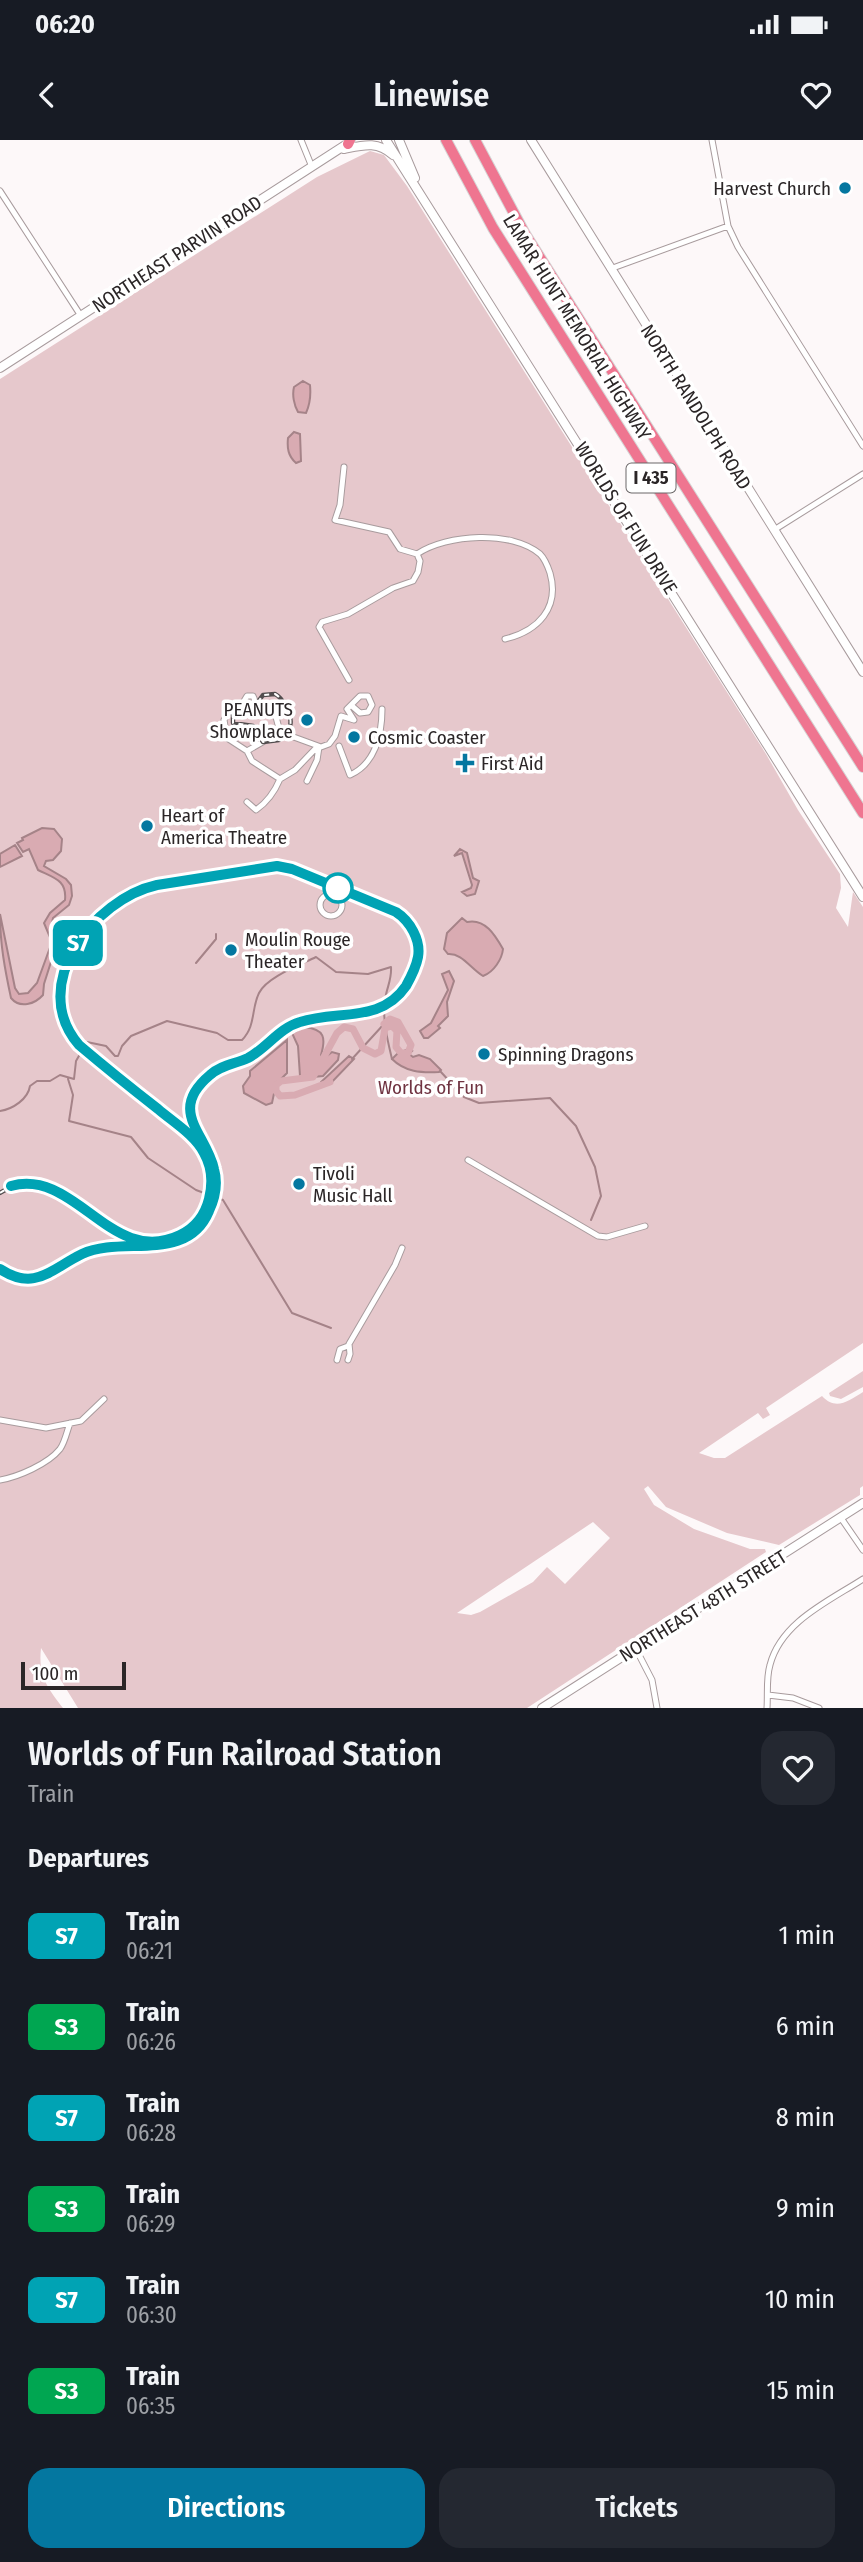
<!DOCTYPE html>
<style>
body{margin:0;font-family:"Fira Sans Condensed",sans-serif;background:#242831;color:#f1f3f6;height:100vh;display:flex;flex-direction:column;font-size:26px;white-space:nowrap}
*{box-sizing:border-box;margin:0}
p{font-size:23px;color:#9ea1a6}
.icon{flex:none;width:38px;height:38px;fill:none;stroke:currentColor;stroke-width:2;stroke-linecap:round;stroke-linejoin:round}
.map{position:relative;height:1568px;overflow:hidden}
.details{display:flex;flex-direction:column;background:#171b24;flex:1}
.details>*{flex:none}
.badge{padding:0 14px;border-radius:10px;font-size:24px;line-height:46px}
.scale{position:absolute;left:21px;bottom:18px;width:105px;box-sizing:border-box;padding-left:7px;border:4px solid #2b2627;border-top:0;font-size:19px;line-height:24px;white-space:nowrap;color:#2b2627;-webkit-text-stroke:5px #fff;paint-order:stroke}
.map>.badge{position:absolute;translate:-50% -50%;box-shadow:0 0 0 4px #fff}
h2{padding:0 28px;font-size:26px;line-height:63px}
.round{display:grid;place-items:center;flex:none;width:74px;height:74px;border-radius:21px;background:#242831}
.overview{display:flex;align-items:center;justify-content:space-between;height:119px;padding:0 28px}
h1{font-size:33px;font-weight:600;line-height:52px}
.action{display:flex;gap:14px;margin-top:auto;padding:14px 28px}
.action a{flex:1;height:80px;border-radius:21px;background:#0477a0;color:#fff;font-size:28px;font-weight:600;line-height:80px;text-align:center}
.action a+a{background:#242831;color:#f1f3f6}
ul{padding:0;list-style:none}
li{display:flex;align-items:center;gap:21px;height:91px;padding:0 28px}
li div{flex:1}
li b{display:block;font-size:26px}
li em{font-style:normal}
li .badge{min-width:77px;font-weight:700;text-align:center}
.status{display:flex;justify-content:space-between;align-items:center;height:49px;padding:0 35px;background:#171b24;direction:ltr}
.status svg{height:19px;fill:currentColor}
header{display:flex;justify-content:space-between;align-items:center;height:91px;padding:0 28px;background:#171b24;font-size:32px;font-weight:600}
.map>svg:first-child{display:block}
.green{fill:#e6c8cc;fill-rule:evenodd}
.water{fill:#d9abb2;stroke:#a58388;stroke-width:2}
.lines{fill:none;stroke-linecap:round;stroke-linejoin:round}
.stream{stroke:#a58388;stroke-width:2}
.canal{stroke:#d9abb2;stroke-width:7}
.street-casing{stroke:#a89b9d;stroke-width:7}
.secondary-casing{stroke:#a89b9d;stroke-width:10}
.highway-casing{stroke:#d5d4d4;stroke-width:12}
.street{stroke:#fff;stroke-width:5}
.secondary{stroke:#fff;stroke-width:8}
.highway{stroke:#ef7590;stroke-width:10}
.rail-casing{stroke:#524d4e;stroke-width:4.5}
.rail{stroke:#fff;stroke-width:2;stroke-dasharray:5;stroke-linecap:butt}
.line-casing{stroke:#fff;stroke-width:16}
.line{stroke:#00a3b4;stroke-width:10}
.poi-dot{fill:#0477a0;stroke:#fff;stroke-width:2.5}
.stop-dot{fill:#fff;stroke:#00a3b4;stroke-width:3.5}
.labels{text-anchor:middle;dominant-baseline:central;stroke-width:7;stroke-linejoin:round;paint-order:stroke}
.shield{fill:#fff;stroke:#6b6768;stroke-width:2}
.shield-label{font-size:18px;font-weight:bold;fill:#2b2627}
.poi-label{font-size:19px;fill:#2b2627;stroke:#fff;text-anchor:start}
.street-label{font-size:19px;fill:#2b2627;stroke:#fff}
.park-label{font-size:19px;fill:#6f3341;stroke:#fff}
</style>
<div class="status"><b>06:20</b><svg viewBox="0 0 49 12"><path d="M0 12V9h3v3zM5 12V6h3v6zM10 12V3h3v9zM15 12V0h3v12zM26 1h20v11H26zM47 4h2v5h-2z"/></svg></div>
<header><svg class="icon" aria-label="back" viewBox="0 0 24 24"><path d="M15 5l-7 7 7 7"/></svg>Linewise<svg class="icon" aria-label="heart" viewBox="0 0 24 24"><path d="M12 20l-8-8c-3-5 5-10 8-4 3-6 11-1 8 4z"/></svg></header>
<div class="map">
<svg width="863" height="1568" viewBox="0 0 863 1568">
<rect width="100%" height="100%" fill="#fdf8f9"/>
<path class="green" d="M370,11L384,15L407,46L766,614L798,670L840,734L841,748L836,768L848,787L853,752L863,767V1203L766,1268L770,1275L763,1279L758,1273L699,1313L714,1318H725L822,1256C836,1271 848,1261 863,1252V1346L860,1348V1355L779,1405L727,1393L666,1367L648,1346L644,1349L654,1365L694,1389L750,1409H765L766,1412L527,1568H78L41,1508C38,1536 47,1547 63,1568H0V239L317,37ZM593,1382L610,1398L565,1444L547,1427L533,1442L480,1472L471,1475L457,1473Z
M863,1231V1247L841,1259L830,1256L829,1253Z"/>
<path class="water" d="M303,241L310,245C311,255 310,264 306,273L298,272C294,265 292,255 294,247Z
M294,292L300,294L301,321L296,323C288,316 287,308 288,298Z
M42,688L54,689L62,699L61,711L53,720L46,721L44,726L66,739L71,745L72,756L69,765L53,778L52,783L57,803L44,844L43,855C35,864 20,869 11,858C5,830 0,804 0,774L15,848L19,854L28,853L37,843L52,802L44,783L50,773L65,760C67,740 54,738 38,730L29,709L23,712L17,703L23,700L22,698Z
M15,705L22,716L0,727V714Z
M460,709L467,713L473,738L479,741L475,754L467,756L462,752L471,748L472,745L462,713L454,716Z
M462,778L467,782C485,778 495,795 503,809C502,819 494,832 483,836C470,828 462,813 448,814L444,809L447,793Z
M449,831L454,841L447,862L448,876L438,886L440,888L428,898H424L420,891L431,883L448,850L442,834Z
M304,887C325,889 326,898 321,915L323,919L332,912L339,914L338,920L323,936L302,938L300,936L298,906L292,893Z
M287,900V933L276,944L272,963L266,965L244,953L243,946L250,936V931Z
M408,909L412,911L409,914L413,917L419,915L430,919L441,930L439,932C421,933 405,932 392,919L397,914Z
M349,916L354,919L332,942L322,946L321,942Z"/>
<g class="lines">
<path class="stream" d="M196,823L216,799V794
M352,919L384,884
M440,931L464,957L479,963L550,958L576,986L595,1027L601,1056L591,1080
M68,939L73,955L69,981L131,997L148,1018L196,1050L223,1060L292,1173L331,1188
M0,971C13,969 28,959 30,946L37,941H50L60,935L74,939L76,921L87,902L106,906L115,916H118L122,906L131,896L167,881L217,893L228,900H242C256,886 251,869 259,853C267,837 300,825 316,817L336,832L368,834L391,827C392,841 386,848 385,861C382,879 388,902 392,919"/>
<path class="canal" d="M330,942L295,955L280,956L276,951V945L281,941L313,937L337,893L344,887L353,889L363,908L375,914L381,911L385,888L392,886L397,891L396,907L401,913H408L411,905L398,882L390,879L384,884"/>
<g class="street-casing">
<path id="street" d="M301,0L312,27
M712,0L728,86L738,107L863,306
M0,51L81,176
M610,129L728,86
M344,327L340,365L335,380L389,392L400,409L417,414L420,421L418,432L413,441L393,448L348,474L322,482L319,487L349,540
M774,390L863,334
M417,414C447,394 512,390 540,414C545,419 548,427 550,433C560,468 538,491 505,499
M244,561L239,569H251C255,565 256,561 253,556H247L244,561C254,566 266,571 276,577L280,592L321,607L329,604L335,596L341,576L354,580L347,569
M239,569L229,571L224,580L227,598L247,611L280,592
M347,569L360,556H368L372,565L368,572L360,573L352,566
M339,606L350,635C375,624 382,595 382,569
M280,639L295,630L317,607
M307,641L317,620L319,607
M247,662L256,670C266,663 275,651 280,639L252,621L247,611
M320 765a11 11 0 1 1 22 0a11 11 0 1 1-22 0Z
M468,1020L598,1096L607,1097L645,1086
M337,1220L340,1209L348,1206
M348,1220L350,1214L349,1204L395,1125L402,1108
M0,1280L46,1288L81,1281L104,1259
M0,1340C18,1337 48,1324 60,1309C65,1302 67,1291 70,1283
M841,1378L863,1410
M636,1509L652,1540L657,1568
M768,1555L793,1558L819,1568
M767,1568C768,1554 766,1538 770,1525C781,1482 829,1461 863,1439"/>
</g>
<g class="secondary-casing">
<path id="secondary" d="M386,0L863,757
M399,0L415,38
M531,0L863,532
M344,9C364,5 377,1 393,15
M0,228L350,2
M542,1568L863,1363"/>
</g>
<g class="highway-casing">
<path id="highway" d="M446,0L493,88L863,673
M475,0L525,94L863,627
M348,4L350,0"/>
</g>
<use href="#street" class="street"/>
<use href="#secondary" class="secondary"/>
<use href="#highway" class="highway"/>
<g class="rail-casing">
<path id="rail" d="M275,554C283,558 293,576 290,586C289,592 283,597 279,600L263,602L253,586L233,583V574L250,573L263,555Z
M0,1053C63,1011 105,1125 176,1097C190,1092 201,1082 207,1068C215,1046 212,1025 200,1006L79,905C60,882 57,857 66,830C95,751 145,747 218,734C243,730 268,723 293,729L396,772C410,781 421,800 418,817C416,828 411,837 406,846C380,885 339,870 300,882C279,888 267,908 248,918C236,924 221,925 210,935C167,971 206,993 214,1029C218,1043 215,1058 209,1071C187,1124 123,1095 82,1114C51,1129 35,1151 0,1129"/>
</g>
<use href="#rail" class="rail"/>
</g>
<g class="lines">
<g class="line-casing">
<path id="line" d="M0,1129C35,1152 51,1129 82,1114C123,1095 187,1124 209,1071C215,1058 218,1043 214,1029C206,993 167,971 210,935C221,925 235,924 248,918C267,908 279,888 300,882C338,870 381,883 406,846C411,837 416,828 418,817C421,800 410,781 396,772L292,729L277,726L157,745C94,759 27,845 79,905C105,927 131,948 158,969C173,982 195,995 204,1013C212,1027 213,1043 209,1059C205,1075 195,1088 180,1095C111,1128 76,1028 11,1046"/>
</g>
<use href="#line" class="line"/>
</g>
<g class="poi-dot">
<circle cx="845" cy="48" r="7"/>
<circle cx="307" cy="580" r="7"/>
<circle cx="354" cy="597" r="7"/>
<path d="M461.5 612.5h7v7h7v7h-7v7h-7v-7h-7v-7h7z"/>
<circle cx="147" cy="686" r="7"/>
<circle cx="231" cy="810" r="7"/>
<circle cx="484" cy="914" r="7"/>
<circle cx="299" cy="1044" r="7"/>
</g>
<circle class="stop-dot" cx="338" cy="748" r="14"/>
<g class="labels">
<rect class="shield" x="626.5" y="323.5" width="49" height="29" rx="5"/>
<g class="shield-label">
<text x="651" y="338">I 435</text>
</g>
<g class="poi-label">
<text x="831" y="48" text-anchor="end">Harvest Church</text>
<text x="293" y="569" text-anchor="end">PEANUTS<tspan x="293" dy="22">Showplace</tspan></text>
<text x="368" y="597">Cosmic Coaster</text>
<text x="481" y="623">First Aid</text>
<text x="161" y="675">Heart of<tspan x="161" dy="22">America Theatre</tspan></text>
<text x="245" y="799">Moulin Rouge<tspan x="245" dy="22">Theater</tspan></text>
<text x="498" y="914">Spinning Dragons</text>
<text x="313" y="1033">Tivoli<tspan x="313" dy="22">Music Hall</tspan></text>
</g>
<g class="street-label">
<text transform="translate(177 114) rotate(-33)">NORTHEAST PARVIN ROAD</text>
<text transform="translate(577 187) rotate(58)">LAMAR HUNT MEMORIAL HIGHWAY</text>
<text transform="translate(696 267) rotate(58)">NORTH RANDOLPH ROAD</text>
<text transform="translate(626 378) rotate(58)">WORLDS OF FUN DRIVE</text>
<text transform="translate(703 1466) rotate(-32)">NORTHEAST 48TH STREET</text>
</g>
<g class="park-label">
<text x="431" y="947">Worlds of Fun</text>
</g>
</g>
</svg>
<div class="scale">100 m</div>
<b class="badge" style="left:78px;top:803px;background:#00a3b4;color:#fff">S7</b>
</div>
<section class="details">
<div class="overview"><div><h1>Worlds of Fun Railroad Station</h1><p>Train</p></div><a class="round"><svg class="icon" aria-label="heart" viewBox="0 0 24 24"><path d="M12 20l-8-8c-3-5 5-10 8-4 3-6 11-1 8 4z"/></svg></a></div>
<h2>Departures</h2>
<ul>
<li><span class="badge" style="background:#00a3b4;color:#fff">S7</span><div><b>Train</b><p>06:21</p></div><em>1 min</em></li>
<li><span class="badge" style="background:#00a651;color:#fff">S3</span><div><b>Train</b><p>06:26</p></div><em>6 min</em></li>
<li><span class="badge" style="background:#00a3b4;color:#fff">S7</span><div><b>Train</b><p>06:28</p></div><em>8 min</em></li>
<li><span class="badge" style="background:#00a651;color:#fff">S3</span><div><b>Train</b><p>06:29</p></div><em>9 min</em></li>
<li><span class="badge" style="background:#00a3b4;color:#fff">S7</span><div><b>Train</b><p>06:30</p></div><em>10 min</em></li>
<li><span class="badge" style="background:#00a651;color:#fff">S3</span><div><b>Train</b><p>06:35</p></div><em>15 min</em></li>
</ul>
<div class="action"><a>Directions</a><a>Tickets</a></div>
</section>
